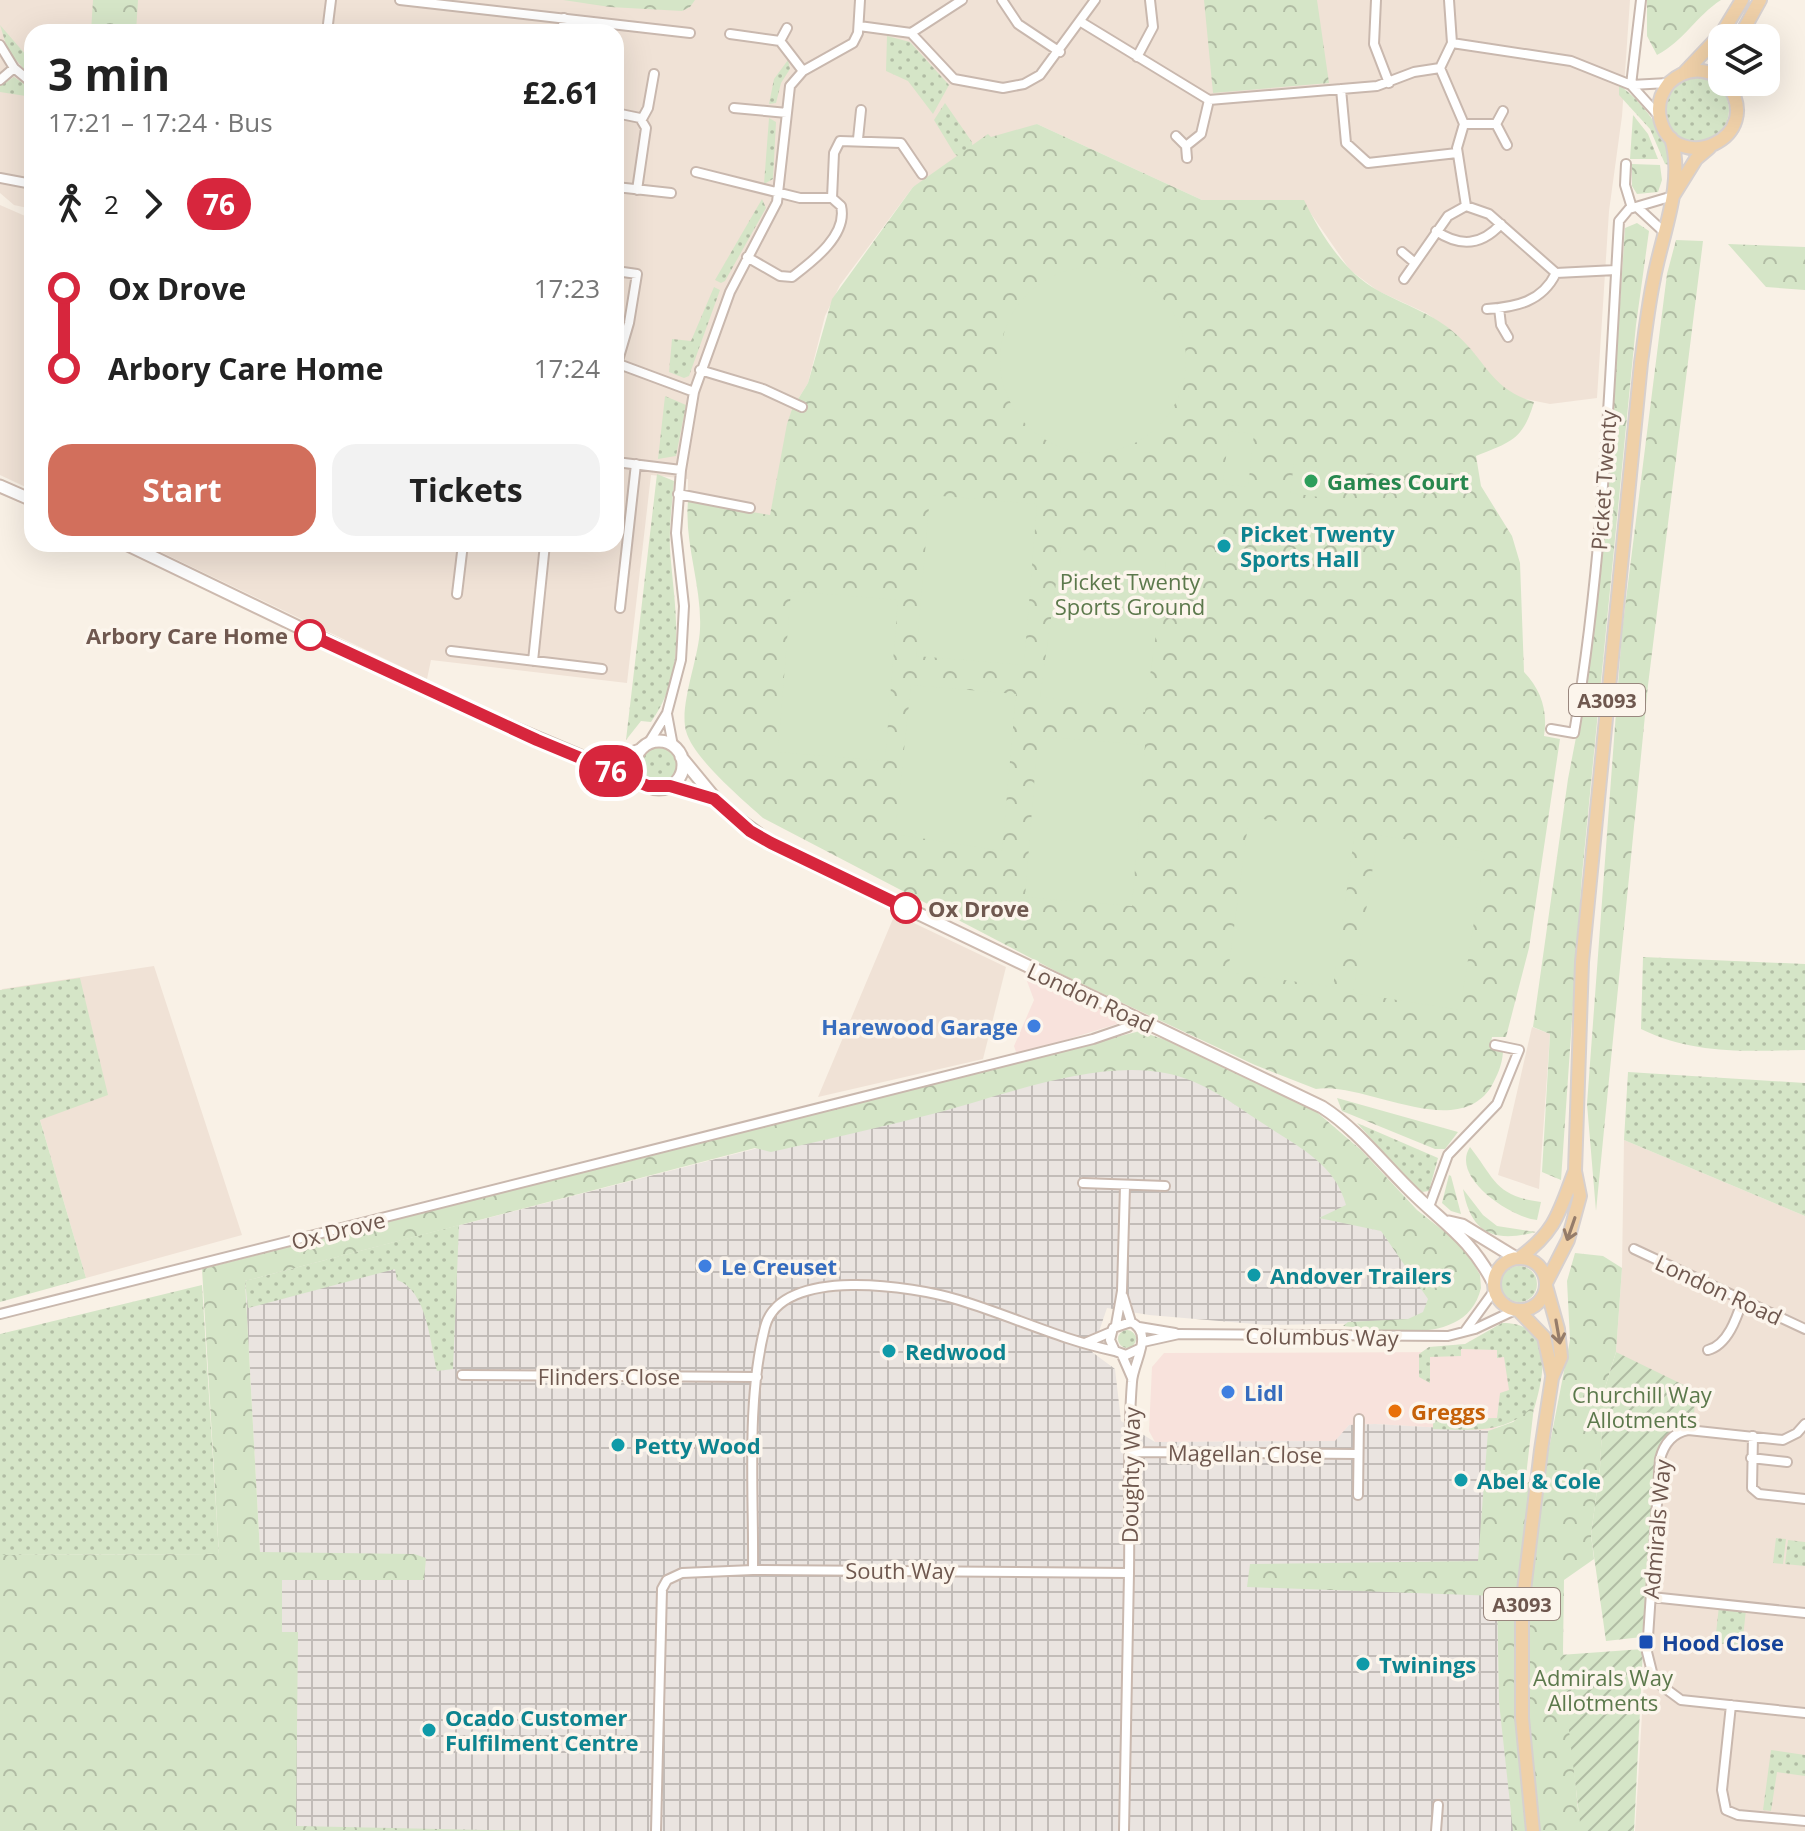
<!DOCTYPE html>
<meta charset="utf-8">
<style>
body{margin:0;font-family:"Open Sans",sans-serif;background:#f2f2f2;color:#222;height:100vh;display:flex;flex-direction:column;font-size:30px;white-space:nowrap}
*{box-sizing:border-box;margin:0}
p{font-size:26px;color:#767676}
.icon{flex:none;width:44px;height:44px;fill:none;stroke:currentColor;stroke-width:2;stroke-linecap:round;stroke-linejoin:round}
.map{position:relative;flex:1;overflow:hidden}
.drawer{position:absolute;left:24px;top:24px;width:600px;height:528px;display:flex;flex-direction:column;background:#fff;border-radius:24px;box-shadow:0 8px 32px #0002}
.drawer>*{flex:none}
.badge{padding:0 16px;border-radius:26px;font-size:28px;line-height:52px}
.fabs{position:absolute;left:1708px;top:24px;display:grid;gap:16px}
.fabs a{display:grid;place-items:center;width:72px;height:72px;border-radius:16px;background:#fff;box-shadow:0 8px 32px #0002;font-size:40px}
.map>.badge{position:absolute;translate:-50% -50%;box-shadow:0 0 0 4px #fff}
.legs{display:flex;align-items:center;gap:12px;height:88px;padding:0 24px;font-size:26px}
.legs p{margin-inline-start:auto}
.overview{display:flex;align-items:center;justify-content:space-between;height:136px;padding:0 24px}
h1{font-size:44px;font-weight:700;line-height:60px}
.button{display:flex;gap:16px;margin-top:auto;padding:16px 24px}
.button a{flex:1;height:92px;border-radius:24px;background:#d26f5c;color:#fff;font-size:32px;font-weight:700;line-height:92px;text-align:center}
.button a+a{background:#f2f2f2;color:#222}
ul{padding:0 24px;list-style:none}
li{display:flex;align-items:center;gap:28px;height:80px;font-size:30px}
li i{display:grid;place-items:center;width:12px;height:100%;margin:0 10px;background:currentColor}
li i::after{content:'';width:20px;height:20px;margin:-10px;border:6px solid;border-radius:50%;background:#fff}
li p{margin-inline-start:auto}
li:first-child i{background:linear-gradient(#0000 50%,currentColor 0)}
li:last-child i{background:linear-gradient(currentColor 50%,#0000 0)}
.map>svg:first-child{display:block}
.residential{fill:#f0e2d6}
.commercial{fill:#f8e2dc}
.industrial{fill:url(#industrial-grid)}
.grass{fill:url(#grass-dots)}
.forest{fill:url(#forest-crowns)}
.garden{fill:url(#garden-furrows)}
.pitch{fill:#d5e5c7}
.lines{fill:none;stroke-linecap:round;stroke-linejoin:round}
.minor-casing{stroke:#c9b8ae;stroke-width:12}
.secondary-casing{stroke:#cdbaaf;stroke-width:15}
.primary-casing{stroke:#d7d0ce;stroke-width:16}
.minor{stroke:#fff;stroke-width:8}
.secondary{stroke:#fff;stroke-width:11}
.primary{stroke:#efd0a8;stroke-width:12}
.oneway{stroke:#957c6a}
.line-1-casing{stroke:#fff;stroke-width:18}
.line-1{stroke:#d7263d;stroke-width:12}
.leisure-dot{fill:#2e9e5b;stroke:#fcf5ec;stroke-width:3}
.culture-dot{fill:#0f9aa8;stroke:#fcf5ec;stroke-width:3}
.stop-1-dot{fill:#fff;stroke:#d7263d;stroke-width:4}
.shop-dot{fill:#3f7fe0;stroke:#fcf5ec;stroke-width:3}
.food-dot{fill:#e8710a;stroke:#fcf5ec;stroke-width:3}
.transit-dot{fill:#1a4fb4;stroke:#fcf5ec;stroke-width:3}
.labels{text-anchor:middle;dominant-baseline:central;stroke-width:7;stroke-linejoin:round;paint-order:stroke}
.shield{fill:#fcf5ec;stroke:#99877e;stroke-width:2}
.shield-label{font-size:20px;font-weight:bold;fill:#6f584f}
.street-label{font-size:22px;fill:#6f584f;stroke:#fcf5ec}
.leisure-label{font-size:22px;font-weight:bold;fill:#27864d;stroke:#fcf5ec;text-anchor:start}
.culture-label{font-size:22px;font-weight:bold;fill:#0d838f;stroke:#fcf5ec;text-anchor:start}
.park-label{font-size:22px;fill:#5c794c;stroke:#fcf5ec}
.stop-label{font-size:22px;font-weight:bold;fill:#6f584f;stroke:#fcf5ec;text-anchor:end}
.shop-label{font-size:22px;font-weight:bold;fill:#366cbe;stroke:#fcf5ec;text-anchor:start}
.food-label{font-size:22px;font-weight:bold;fill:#c56008;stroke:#fcf5ec;text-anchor:start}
.transit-label{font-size:22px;font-weight:bold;fill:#164399;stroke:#fcf5ec;text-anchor:start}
</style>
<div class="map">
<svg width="1805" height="1831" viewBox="0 0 1805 1831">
<defs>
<pattern id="industrial-grid" width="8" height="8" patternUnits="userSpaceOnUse" patternTransform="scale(2)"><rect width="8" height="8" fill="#eae4e0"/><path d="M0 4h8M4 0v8" fill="none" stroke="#c2bcb8"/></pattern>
<pattern id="grass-dots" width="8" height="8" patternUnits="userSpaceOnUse" patternTransform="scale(2)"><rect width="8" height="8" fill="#d5e5c7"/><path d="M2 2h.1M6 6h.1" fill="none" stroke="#b1bca4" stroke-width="1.8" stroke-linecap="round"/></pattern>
<pattern id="forest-crowns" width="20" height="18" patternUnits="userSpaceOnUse" patternTransform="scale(2)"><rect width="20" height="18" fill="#d5e5c7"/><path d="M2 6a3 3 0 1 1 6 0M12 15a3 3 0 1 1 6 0" fill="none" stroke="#b1bca4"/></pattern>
<pattern id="garden-furrows" width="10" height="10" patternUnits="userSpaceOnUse" patternTransform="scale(2)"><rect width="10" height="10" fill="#d5e5c7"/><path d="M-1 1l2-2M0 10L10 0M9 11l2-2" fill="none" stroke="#b1bca4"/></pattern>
</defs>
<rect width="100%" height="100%" fill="#f9f1e6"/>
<path class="residential" d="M0,0H1630L1622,116L1609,211L1597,398L1550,404L1520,398L1506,391L1495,382L1455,333L1426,313L1378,291L1350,270L1307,208L1296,202L1202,200L1037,124L913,187L840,285L825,316L808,383L792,409L770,516L688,501V479L651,475L627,683L431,660L427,679L144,544H616V32H32V209L14,205L0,193Z
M0,205L32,219V490L0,475Z
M895,914L1006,967L983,1059L818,1097Z
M154,966L242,1235L86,1278L2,989Z
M1532,1027L1550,1034L1539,1189L1498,1175Z
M1624,1140L1805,1216V1831H1635L1658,1448L1673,1430L1686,1426L1616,1352L1622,1268Z"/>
<path class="commercial" d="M1024,973L1118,1017L1117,1024L1017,1055L1014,1046L1034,1000Z
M1496,1337L1521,1372L1495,1431L1375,1424L1349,1425L1336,1441L1155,1442L1149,1431L1152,1367L1164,1353L1453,1352Z"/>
<path class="industrial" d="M1155,1045L1383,1187L1442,1290L1432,1320L1383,1323L1266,1325L1149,1315L1107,1308L1092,1352L1115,1369L1121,1421L1155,1442L1335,1441L1349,1425L1375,1424L1495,1431L1499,1702L1527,1831H269L260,1552L245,1281Z"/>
<path class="grass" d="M0,25L32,62V78L8,51Z
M887,36L910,42L949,85L933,114L908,81L886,71Z
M788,60L790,69L781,83L776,103L769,104L774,79Z
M14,77L32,89V97L0,92V86Z
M1665 110a32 32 0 1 1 64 0a32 32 0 1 1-64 0Z
M1619,85C1641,100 1670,136 1669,165L1665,164L1650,129L1619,95Z
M945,103L972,142L975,173L954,153L934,120Z
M1633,115L1648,134L1658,159H1630Z
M769,118L776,122L773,179L764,184Z
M762,199L766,208L725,281L721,283L715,280Z
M714,287L720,290L689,376L684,378L669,372L672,339L691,341Z
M665,396L686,405L676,456L658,459Z
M657,474L674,481C672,504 669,526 670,549C674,608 689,669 651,722L641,721L626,740Z
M641 765a18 18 0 1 1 36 0a18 18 0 1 1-36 0Z
M1643,957L1805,964V1050C1747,1051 1694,1055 1641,1029Z
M80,978L108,1095L40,1120L86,1278L0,1302V990Z
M1628,1072L1805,1083V1216L1624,1140Z
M1357,1123L1438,1158L1429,1191L1422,1192L1412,1184Z
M459,1225L453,1369L437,1371C430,1343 427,1290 397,1280L395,1269L248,1308L245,1281Z
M1501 1284a18 18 0 1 1 36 0a18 18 0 1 1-36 0Z
M202,1285L219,1554L0,1555V1334Z
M1502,1323C1558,1323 1543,1378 1533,1413L1534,1408C1502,1434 1471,1430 1433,1429V1419L1497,1418L1500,1393L1509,1390L1504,1357L1497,1358V1350L1461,1349V1356L1430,1357V1383L1419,1377V1354L1429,1347L1465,1344Z
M1118 1339a9 9 0 1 1 18 0a9 9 0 1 1-18 0Z
M1776,1538L1786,1539L1783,1564L1773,1563Z
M1788,1540L1805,1542V1566L1785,1564Z
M1719,1606L1746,1610L1742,1646L1715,1643Z
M1771,1750L1805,1755V1776L1777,1772L1771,1811L1763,1810Z"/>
<path class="forest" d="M93,0H138L136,32H91Z
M563,0H695L690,7L682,11L610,7Z
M1204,0H1317L1329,83L1213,93Z
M1647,0H1721C1696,16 1684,41 1657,55L1647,36Z
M1037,124L1202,200H1304C1320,233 1343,271 1377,290C1404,305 1433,313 1457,335C1487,362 1491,389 1534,402C1523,440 1511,442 1476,456L1481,486L1512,536L1520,563L1524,672C1541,690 1548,710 1544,736L1560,739L1529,948L1506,1037H1492L1490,1048L1503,1052C1502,1066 1497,1076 1491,1087C1456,1142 1364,1081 1316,1089L1255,1065L1067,977L763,818C742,799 693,758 686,731C679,705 699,658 700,629C702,585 684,544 688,501L770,515L787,424L792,409L808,383L832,299L913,187L988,134L991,137Z
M1632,164L1660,165L1662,180L1658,192L1637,194L1632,186Z
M1637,223L1649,231L1636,325L1582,875L1561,1180L1542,1172L1550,1034L1533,1027L1568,779L1588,675L1607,500L1625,228Z
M1676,240L1703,241L1648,685L1596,1211L1587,1104L1622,631L1667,274Z
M1728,244L1805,247V290L1766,287Z
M1148,1029L1151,1035L1178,1044L1312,1108L1361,1150L1417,1210L1464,1247L1480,1275L1481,1288C1467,1347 1388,1330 1343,1326L1348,1322L1408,1319L1423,1312L1428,1299L1381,1231L1319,1218L1346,1205C1335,1164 1300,1148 1267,1126C1234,1105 1204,1080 1165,1073C1098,1060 1009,1093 944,1111C886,1126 829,1139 771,1152L755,1148L245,1281L260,1552L414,1554L426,1558L424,1580H282V1632H298L296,1826L540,1831H0V1555L219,1554L202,1269Z
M1337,1098L1458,1132L1445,1149H1435L1342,1111Z
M1470,1147C1495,1179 1495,1196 1541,1202L1537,1220C1510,1217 1450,1177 1470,1147Z
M1449,1175L1451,1176L1461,1214L1451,1211L1442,1203Z
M1463,1189L1483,1215L1497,1226L1536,1232C1494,1243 1471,1234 1463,1189Z
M1575,1253L1603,1256L1622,1268L1616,1352L1604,1391L1600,1467L1591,1535L1594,1559L1564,1580L1563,1651L1578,1810L1592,1831H1513L1499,1702L1497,1596L1247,1587L1250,1564L1478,1561L1488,1431L1513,1422L1534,1406L1525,1485L1545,1469L1570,1340L1567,1281Z"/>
<path class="garden" d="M1616,1352L1696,1391L1693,1426L1673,1430L1658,1448L1642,1637L1606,1641L1591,1535L1600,1467L1604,1391Z
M1643,1649L1634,1831H1581L1560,1655Z"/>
<path class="pitch" d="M1000 360a93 93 0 1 1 186 0a93 93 0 1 1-186 0Z
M1229,431L1254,434L1248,487L1223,484Z
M1294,464L1331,470L1327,498L1290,493Z
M930,495L1037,504L1024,665L916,656Z
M1061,547L1166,562L1145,712L1040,697Z
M791,591L898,600L885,761L778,752Z
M911,685L1016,694L1002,851L895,834Z
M1038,736L1145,745L1132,906L1025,897Z
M1249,817L1355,832L1333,987L1228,972Z
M1378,835L1485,852L1460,1010L1353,993Z"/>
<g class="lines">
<g class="minor-casing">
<path id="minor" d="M400,0L690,33
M1002,0L1018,24L1060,52
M1376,0L1374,44L1389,83
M1641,0L1631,85L1659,116
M1081,22L1209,100
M859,26L911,33L954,79L1003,88L1024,84L1040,75L1095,0
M327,32L331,0
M562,32L564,18
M911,33L962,0
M730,34L780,41L803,71
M780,41L787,28
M1452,43L1571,61L1631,85L1668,83
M0,45L14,68L32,83
M1137,57L1153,27L1150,0
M1440,68L1464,124L1457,148L1466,206L1489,214L1556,273C1542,302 1516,307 1487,309
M0,80L14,68
M1341,89L1346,143L1368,163L1457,153
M734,108L787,113
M616,113L640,118L646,128L637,190
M642,119L648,108L654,74
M1464,124H1496L1507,145
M1496,124L1503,111
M1176,136L1186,146
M858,139L861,110
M1187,158L1186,146L1201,134L1209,100L1377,86L1414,72L1440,68L1452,43L1449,0
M1626,164L1625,185L1632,208
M696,172L800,198H832
M0,178L32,184
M616,187L671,193
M1638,208L1664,232
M1436,231C1460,247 1481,246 1501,224
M1402,252L1415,263
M747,257L780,276L792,277C813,261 848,235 841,206L832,198L834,153L840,141L901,143L922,174
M616,271L637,274L629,323L617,364
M1556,273L1616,270
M1404,279L1448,216L1466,206
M1499,308L1501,325L1508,337
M616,363L694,392
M700,370L763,389L802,407
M616,462L681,470
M678,494L750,508
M457,594L463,544
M620,608L636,464
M451,651L602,669
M533,661L545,544
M667,714L673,746
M1551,729L1574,733C1603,563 1609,393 1619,221L1629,209L1673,196
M648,744L667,713L681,660L684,606L676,533L681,470L694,392L730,292L777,202L790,86L803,71L853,43L858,33L860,0
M1083,1183L1165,1186
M1429,1207L1448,1155L1497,1104L1519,1050L1495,1045
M1634,1249L1805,1329
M1123,1296L1131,1322
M0,1314L1093,1039L1128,1027L1135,1018
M1116,1325L1122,1291L1125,1186
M1139,1327L1175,1333
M1465,1331L1494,1291
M1143,1342L1179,1334L1448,1336L1475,1329L1515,1310
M1085,1343L1111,1332
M1708,1350C1728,1345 1737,1317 1743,1299
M1122,1355L1132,1378
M462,1375L757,1377
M1805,1424L1797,1433L1783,1440L1688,1430C1672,1433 1664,1444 1660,1459L1647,1652L1654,1680L1681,1700L1805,1713
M1753,1436L1752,1488L1759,1494L1805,1499
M1131,1452L1358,1454
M1751,1458L1787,1462
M1358,1495L1359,1419
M753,1570C754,1493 746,1401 765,1327C781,1265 914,1286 959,1300C1012,1316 1061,1340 1115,1351
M1129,1573C1130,1509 1127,1445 1132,1382C1133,1362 1155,1334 1131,1322L1113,1328L1110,1340L1115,1351L1126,1355L1139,1349
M1651,1597L1805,1613
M1731,1705L1722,1790L1726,1810L1738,1815L1805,1821
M656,1831L662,1589L667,1580L682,1573L753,1570L1129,1573L1124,1831
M1436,1831L1438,1805"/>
</g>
<g class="secondary-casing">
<path id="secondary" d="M0,486L32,500
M126,544L460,705L642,782
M635 765a24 24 0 1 1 48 0a24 24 0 1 1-48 0Z
M681,757L723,808L771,843L1322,1107C1355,1128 1380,1160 1407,1187C1442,1223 1469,1236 1493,1282
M589,760L621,757L640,750
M670,786L713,799
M1449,1222L1462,1225L1516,1258"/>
</g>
<g class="primary-casing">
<path id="primary" d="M1739,38L1760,0
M1685,72L1722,33L1742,0
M1722,79C1704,67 1685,68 1669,83C1661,93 1657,105 1660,118C1673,178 1769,139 1726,82
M1673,196L1696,159L1709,148
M1494 1284a26 26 0 1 1 52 0a26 26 0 1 1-52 0Z
M1519,1258C1555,1232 1559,1213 1574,1173
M1546,1283L1568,1240L1580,1196L1575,1171L1582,962L1641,363C1645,335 1648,306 1654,278C1662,234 1685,182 1671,138
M1519,1311L1544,1337L1552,1374
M1533,1831L1522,1718V1607L1541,1450L1552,1378L1561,1357L1558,1329L1546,1286"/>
</g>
<use href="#minor" class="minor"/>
<use href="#secondary" class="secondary"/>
<use href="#primary" class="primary"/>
</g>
<defs><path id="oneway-shaft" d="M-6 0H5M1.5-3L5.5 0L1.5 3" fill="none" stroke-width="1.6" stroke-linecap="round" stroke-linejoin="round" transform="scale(2)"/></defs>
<g class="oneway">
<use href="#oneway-shaft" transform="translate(1571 1229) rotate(109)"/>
<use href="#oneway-shaft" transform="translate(1558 1332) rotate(80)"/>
</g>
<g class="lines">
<g class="line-1-casing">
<path id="line-1" d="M310,635L537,740L648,786H670L714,799L750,831L771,843L906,908"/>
</g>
<use href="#line-1" class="line-1"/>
</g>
<circle class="leisure-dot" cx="1311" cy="481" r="8"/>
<g class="culture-dot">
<circle cx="1224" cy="546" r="8"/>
<circle cx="1254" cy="1275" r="8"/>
<circle cx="889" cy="1351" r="8"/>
<circle cx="618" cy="1445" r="8"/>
<circle cx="1461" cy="1480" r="8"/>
<circle cx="1363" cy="1664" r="8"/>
<circle cx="429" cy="1730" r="8"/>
</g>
<g class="stop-1-dot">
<circle cx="310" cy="635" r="14"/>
<circle cx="906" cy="908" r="14"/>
</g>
<g class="shop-dot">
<circle cx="1034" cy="1026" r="8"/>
<circle cx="705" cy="1266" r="8"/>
<circle cx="1228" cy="1392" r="8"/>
</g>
<circle class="food-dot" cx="1395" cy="1411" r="8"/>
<rect class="transit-dot" x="1638" y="1634" width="16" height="16" rx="4"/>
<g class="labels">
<g class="shield">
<rect x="1569" y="684" width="76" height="32" rx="6"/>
<rect x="1484" y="1588" width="76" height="32" rx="6"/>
</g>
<g class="shield-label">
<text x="1607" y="700">A3093</text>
<text x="1522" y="1604">A3093</text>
</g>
<g class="street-label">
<text transform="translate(1603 480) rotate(-86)">Picket Twenty</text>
<text transform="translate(1091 997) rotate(25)">London Road</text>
<text transform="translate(338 1230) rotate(-14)">Ox Drove</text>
<text transform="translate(1719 1289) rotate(25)">London Road</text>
<text transform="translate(1322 1336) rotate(1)">Columbus Way</text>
<text x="609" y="1376">Flinders Close</text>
<text transform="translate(1245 1453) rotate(1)">Magellan Close</text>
<text transform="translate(1130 1475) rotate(-89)">Doughty Way</text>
<text transform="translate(1656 1529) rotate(-85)">Admirals Way</text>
<text x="900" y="1570">South Way</text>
</g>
<g class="leisure-label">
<text x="1327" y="481">Games Court</text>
</g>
<g class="culture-label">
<text x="1240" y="533">Picket Twenty<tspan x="1240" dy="25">Sports Hall</tspan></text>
<text x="1270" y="1275">Andover Trailers</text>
<text x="905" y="1351">Redwood</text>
<text x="634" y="1445">Petty Wood</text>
<text x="1477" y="1480">Abel &amp; Cole</text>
<text x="1379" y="1664">Twinings</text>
<text x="445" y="1717">Ocado Customer<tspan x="445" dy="25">Fulfilment Centre</tspan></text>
</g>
<g class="park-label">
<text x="1130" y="581">Picket Twenty<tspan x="1130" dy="25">Sports Ground</tspan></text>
<text x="1642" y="1394">Churchill Way<tspan x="1642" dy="25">Allotments</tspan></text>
<text x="1603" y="1677">Admirals Way<tspan x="1603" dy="25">Allotments</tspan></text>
</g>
<g class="stop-label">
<text x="288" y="635">Arbory Care Home</text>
<text x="928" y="908" text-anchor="start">Ox Drove</text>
</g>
<g class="shop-label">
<text x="1018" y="1026" text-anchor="end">Harewood Garage</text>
<text x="721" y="1266">Le Creuset</text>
<text x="1244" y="1392">Lidl</text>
</g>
<g class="food-label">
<text x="1411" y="1411">Greggs</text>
</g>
<g class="transit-label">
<text x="1662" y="1642">Hood Close</text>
</g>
</g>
</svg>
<div class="fabs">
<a><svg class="icon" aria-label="layers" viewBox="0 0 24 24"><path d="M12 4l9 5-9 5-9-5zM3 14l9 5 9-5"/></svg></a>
</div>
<b class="badge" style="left:611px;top:771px;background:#d7263d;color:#fff">76</b>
<section class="drawer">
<div class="overview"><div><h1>3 min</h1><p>17:21 – 17:24 · Bus</p></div><b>£2.61</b></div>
<div class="legs"><svg class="icon" aria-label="walk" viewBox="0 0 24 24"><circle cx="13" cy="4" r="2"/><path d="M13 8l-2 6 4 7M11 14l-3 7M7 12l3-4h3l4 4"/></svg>2<svg class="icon" aria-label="forward" viewBox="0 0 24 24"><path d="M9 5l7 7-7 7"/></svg><b class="badge" style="background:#d7263d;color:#fff">76</b></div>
<ul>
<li><i style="color:#d7263d"></i><b>Ox Drove</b><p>17:23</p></li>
<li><i style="color:#d7263d"></i><b>Arbory Care Home</b><p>17:24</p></li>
</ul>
<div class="button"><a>Start</a><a>Tickets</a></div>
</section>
</div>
